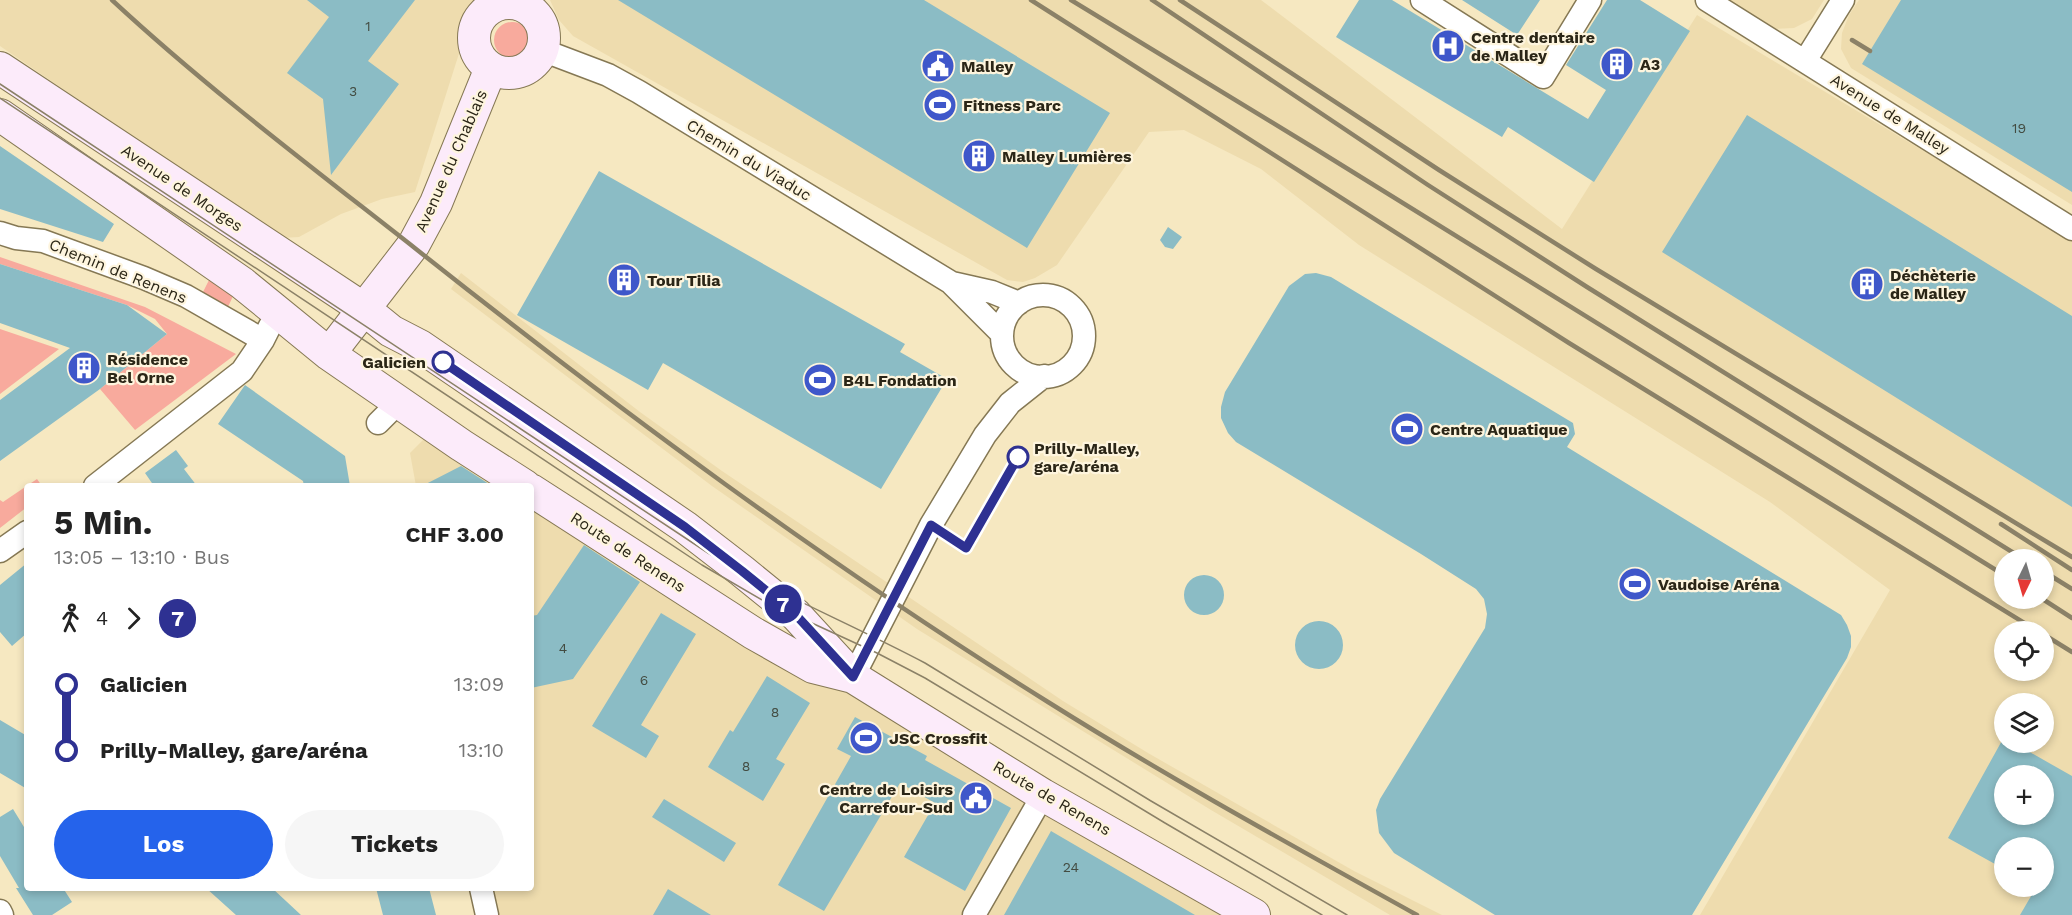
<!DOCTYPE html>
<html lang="de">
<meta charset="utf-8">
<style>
body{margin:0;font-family:"Work Sans",sans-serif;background:#f6f6f6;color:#222;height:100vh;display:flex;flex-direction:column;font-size:22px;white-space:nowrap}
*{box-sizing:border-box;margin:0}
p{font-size:20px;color:#767676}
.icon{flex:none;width:33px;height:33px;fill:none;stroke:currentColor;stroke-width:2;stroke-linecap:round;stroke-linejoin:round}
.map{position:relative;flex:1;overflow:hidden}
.side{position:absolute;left:24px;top:483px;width:510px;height:408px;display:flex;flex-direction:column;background:#fff;border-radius:6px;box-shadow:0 3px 9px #0003}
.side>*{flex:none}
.badge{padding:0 12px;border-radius:20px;font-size:21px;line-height:39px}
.needle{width:39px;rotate:185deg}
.controls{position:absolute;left:1994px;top:549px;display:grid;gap:12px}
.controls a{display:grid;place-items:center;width:60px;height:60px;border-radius:50%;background:#fff;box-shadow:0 3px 9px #0003;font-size:30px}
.map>.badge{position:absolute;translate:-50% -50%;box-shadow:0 0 0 3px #fff}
.legs{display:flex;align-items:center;gap:9px;height:66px;padding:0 30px;font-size:20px}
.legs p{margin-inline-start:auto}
.overview{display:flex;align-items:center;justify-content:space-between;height:102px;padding:0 30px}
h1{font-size:33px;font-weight:700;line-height:45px}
.cta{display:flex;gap:12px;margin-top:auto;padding:12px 30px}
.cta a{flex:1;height:69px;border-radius:36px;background:#2563eb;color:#fff;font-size:24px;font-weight:700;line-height:69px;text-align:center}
.cta a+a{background:#f6f6f6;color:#222}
ul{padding:0 30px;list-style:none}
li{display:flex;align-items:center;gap:21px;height:66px;font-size:22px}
li i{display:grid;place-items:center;width:9px;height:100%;margin:0 8px;background:currentColor}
li i::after{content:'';width:15px;height:15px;margin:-8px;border:4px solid;border-radius:50%;background:#fff}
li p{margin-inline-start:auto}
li:first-child i{background:linear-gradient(#0000 50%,currentColor 0)}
li:last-child i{background:linear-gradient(currentColor 50%,#0000 0)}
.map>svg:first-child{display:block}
.built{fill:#eedcae;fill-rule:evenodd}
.green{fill:#f8aa9d}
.building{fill:#8bbcc5;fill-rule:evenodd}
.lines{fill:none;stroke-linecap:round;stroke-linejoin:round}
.street-casing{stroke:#857854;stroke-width:25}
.secondary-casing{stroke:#857854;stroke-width:34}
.street{stroke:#fff;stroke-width:22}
.secondary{stroke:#fcebfa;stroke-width:32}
.tram{stroke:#8b8167;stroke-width:1.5}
.rail{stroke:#8b8167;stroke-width:4.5}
.line-1-casing{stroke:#fff;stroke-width:14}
.line-1{stroke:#2e3192;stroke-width:9}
.stop-1-dot{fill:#fff;stroke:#2e3192;stroke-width:3}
.labels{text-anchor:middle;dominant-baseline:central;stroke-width:4.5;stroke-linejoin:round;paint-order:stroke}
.number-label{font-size:14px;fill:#434c42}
.poi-label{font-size:16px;font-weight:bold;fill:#2b2617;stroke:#fef5de;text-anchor:start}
.street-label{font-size:16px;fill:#2b2617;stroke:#fef5de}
.stop-label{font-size:16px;font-weight:bold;fill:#2b2617;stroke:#fef5de;text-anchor:end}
</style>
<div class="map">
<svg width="2072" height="915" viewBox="0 0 2072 915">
<rect width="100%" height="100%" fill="#f6e8c1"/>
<path class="built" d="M0,0H476L415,192L382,199L341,214L299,237L281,238L0,46Z
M550,0H1261L1562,229L1697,15L2072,240V915H1700L1890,590L1770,502L1359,245L1261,169L1184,130L1149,132L1057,265L1035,278L1023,282L1007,280L573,36L559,20ZM2004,560H2043V598H2004ZM2004,632H2043V670H2004ZM2004,704H2043V742H2004ZM2004,776H2043V814H2004ZM2004,848H2043V886H2004Z
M1727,0H1824L1812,19L1794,28L1772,29Z
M1859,0H2072V205L1851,68L1841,49L1842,33L1849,15Z
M461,273L640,412L722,471L1063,701L1148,753L1354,871L1442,915H1390L1211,810L917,629L712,486L451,289Z
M427,436L508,486H416L410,453Z
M531,500L748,634L1221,915H497L490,888H531Z"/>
<path class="green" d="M494 40a18 18 0 1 1 36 0a18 18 0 1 1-36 0Z
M0,257L145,307L236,354L135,430L100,389L167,334L155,319L127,305L0,264Z
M210,278L233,296L228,307L203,292Z
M0,329L59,349L0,394Z
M37,479L42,486H27V507L0,528V500L3,502Z"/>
<path class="building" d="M307,0H415L368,61L399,84L331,175L323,99L287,73L329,17Z
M618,0H924L1110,113L1027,248Z
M1359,0H1392L1588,119L1606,90L1566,65L1607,0H1640L1690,31L1594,182L1508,127L1502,137L1336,37Z
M1462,0H1540L1517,35Z
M1901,0H2072V192L1862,64Z
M1747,115L2072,316V507L1662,252Z
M0,146L114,224L103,242L0,209Z
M599,171L905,344L900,352L947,379L881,489L663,363L648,390L517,315Z
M1168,227L1182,237L1173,249L1165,247L1160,240Z
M0,264L127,305L167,334L100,389L0,461V400L70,348L0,323Z
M1316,273L1331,277L1573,423L1575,434L1567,447L1841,615L1847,625L1851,636V647L1847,658L1692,915H1495L1394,853L1379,833L1376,810L1380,799L1485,628L1487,614L1484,599L1476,589L1421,554L1236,442L1228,433L1221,418V407L1225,392L1289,286L1305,274Z
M245,385L345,456L350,486H304L303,481L218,424Z
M176,450L188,466L184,469L197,486H154L145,473Z
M461,466L492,486H422Z
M584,545L640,582L573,679L531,688V616L537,615Z
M27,563V633L12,646L0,632V585Z
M1184 595a20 20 0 1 1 40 0a20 20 0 1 1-40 0Z
M661,613L696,634L641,725L659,736L646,758L592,726Z
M1295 645a24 24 0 1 1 48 0a24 24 0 1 1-48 0Z
M767,676L810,703L776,759L785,764L763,801L708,767L730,730L733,732Z
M855,717L927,756L925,760L1011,808L965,891L904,857L935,803L900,783L824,911L778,885L851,756L837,749Z
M0,720L27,736V789L0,773Z
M2004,737V742H2012L2072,776V915H2020L2037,886H2043V848H2004V869L1948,838ZM2004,776H2043V814H2004Z
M664,799L736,843L724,862L652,817Z
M13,809L27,832V888H63L72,902L52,915H33L16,888H19L0,856V817Z
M1051,831L1195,915H1004Z
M206,888H272L301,915H236Z
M376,888H429L436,915H383Z
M668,889L711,915H653Z"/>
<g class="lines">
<g class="street-casing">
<path id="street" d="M1422,0L1543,77L1590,0
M1707,0L2072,229
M542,50L608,75L639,92L950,282L1002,334
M1805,61L1843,0
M0,233L16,238L43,241L144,278L186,296L263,340
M952,283L992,292L1019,303
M1002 336a41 41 0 1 1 82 0a41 41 0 1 1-82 0Z
M378,423L399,402
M95,486L242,371L263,340L270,326
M0,551L27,532
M853,677L931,525L985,435L1010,403L1044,376
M481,888L487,915
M0,911L2,915
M974,915L1043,795"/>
</g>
<g class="secondary-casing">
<path id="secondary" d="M474 38a35 35 0 1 1 70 0a35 35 0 1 1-70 0Z
M0,68L364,309L391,331L420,346L685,527L742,571L796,615L853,677L1043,795L1254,915
M0,115L242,283L329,354L461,445L525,486
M329,354L414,244L436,203L491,68
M531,490L753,633L813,667L853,677"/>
</g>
<use href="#street" class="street"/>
<use href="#secondary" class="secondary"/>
<path class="tram" d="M0,84L708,553C778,594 853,625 925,663L1151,801L1347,915
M0,98L702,565L764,601L877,653L925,678L1165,823L1322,915"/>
<path class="rail" d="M112,0C208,89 313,168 416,249C619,410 828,565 1048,702C1169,778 1293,846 1417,915
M1031,0L1569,343L2039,632
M1071,0L1314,148L2004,575
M1152,0L1428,185L1587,287L2025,560
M1180,0L1439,170L1596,269L2072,557
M1852,40L1870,51
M2001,524L2072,570
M2043,571L2072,589
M2041,598L2072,618
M2043,634L2072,652"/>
</g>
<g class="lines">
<g class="line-1-casing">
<path id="line-1" d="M443,362L685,527L742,571L796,615L853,677L931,525L966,548L1018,457"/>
</g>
<use href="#line-1" class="line-1"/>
</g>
<defs>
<g id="hospital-disc" transform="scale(1.725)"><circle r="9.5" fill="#3f57ca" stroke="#fef5de"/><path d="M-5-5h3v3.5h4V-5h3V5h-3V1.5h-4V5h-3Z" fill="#fff"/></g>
<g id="building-disc" transform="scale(1.725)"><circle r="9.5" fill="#3f57ca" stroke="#fef5de"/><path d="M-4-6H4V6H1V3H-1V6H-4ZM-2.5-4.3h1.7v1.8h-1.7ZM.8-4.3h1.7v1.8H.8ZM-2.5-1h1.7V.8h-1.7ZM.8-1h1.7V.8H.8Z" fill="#fff"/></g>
<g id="civic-disc" transform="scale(1.725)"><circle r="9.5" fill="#3f57ca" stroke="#fef5de"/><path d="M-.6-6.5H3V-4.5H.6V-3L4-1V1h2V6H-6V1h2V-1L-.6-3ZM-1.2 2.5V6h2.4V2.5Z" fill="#fff"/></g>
<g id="stadium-disc" transform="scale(1.725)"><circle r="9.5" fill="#3f57ca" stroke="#fef5de"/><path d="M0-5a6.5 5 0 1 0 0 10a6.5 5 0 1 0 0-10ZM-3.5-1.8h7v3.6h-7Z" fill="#fff"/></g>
</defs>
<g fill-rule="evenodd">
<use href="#hospital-disc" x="1448" y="46"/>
<use href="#building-disc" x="1617" y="64"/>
<use href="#civic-disc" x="938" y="66"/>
<use href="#stadium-disc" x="940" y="105"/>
<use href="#building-disc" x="979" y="156"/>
<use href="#building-disc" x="624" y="280"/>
<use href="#building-disc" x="1867" y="284"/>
<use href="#building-disc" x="84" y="368"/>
<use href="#stadium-disc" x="820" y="380"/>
<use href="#stadium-disc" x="1407" y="429"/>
<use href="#stadium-disc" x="1635" y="584"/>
<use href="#stadium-disc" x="866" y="738"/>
<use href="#civic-disc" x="976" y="798"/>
</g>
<g class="stop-1-dot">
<circle cx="443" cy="362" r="10"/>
<circle cx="1018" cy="457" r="10"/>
</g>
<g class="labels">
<g class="number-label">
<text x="368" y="26">1</text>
<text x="353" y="91">3</text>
<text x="2019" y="128">19</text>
<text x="563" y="648">4</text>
<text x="644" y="680">6</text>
<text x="775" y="712">8</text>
<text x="746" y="766">8</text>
<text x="1071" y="867">24</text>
</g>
<g class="poi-label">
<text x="1471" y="37">Centre dentaire<tspan x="1471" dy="18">de Malley</tspan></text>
<text x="1640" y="64">A3</text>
<text x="961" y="66">Malley</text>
<text x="963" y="105">Fitness Parc</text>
<text x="1002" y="156">Malley Lumières</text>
<text x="1890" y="275">Déchèterie<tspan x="1890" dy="18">de Malley</tspan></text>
<text x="647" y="280">Tour Tilia</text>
<text x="107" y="359">Résidence<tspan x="107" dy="18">Bel Orne</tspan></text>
<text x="843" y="380">B4L Fondation</text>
<text x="1430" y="429">Centre Aquatique</text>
<text x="1658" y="584">Vaudoise Aréna</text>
<text x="889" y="738">JSC Crossfit</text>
<text x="953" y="789" text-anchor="end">Centre de Loisirs<tspan x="953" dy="18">Carrefour-Sud</tspan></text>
</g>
<g class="street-label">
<text transform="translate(1890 114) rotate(32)">Avenue de Malley</text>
<text transform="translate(749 160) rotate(31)">Chemin du Viaduc</text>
<text transform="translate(451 161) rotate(-66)">Avenue du Chablais</text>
<text transform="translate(182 188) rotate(34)">Avenue de Morges</text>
<text transform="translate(118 271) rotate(22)">Chemin de Renens</text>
<text transform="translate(628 552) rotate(33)">Route de Renens</text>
<text transform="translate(1052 798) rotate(30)">Route de Renens</text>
</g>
<g class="stop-label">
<text x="426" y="362">Galicien</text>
<text x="1034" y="448" text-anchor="start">Prilly-Malley,<tspan x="1034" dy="18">gare/aréna</tspan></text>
</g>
</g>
</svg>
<div class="controls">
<a><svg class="needle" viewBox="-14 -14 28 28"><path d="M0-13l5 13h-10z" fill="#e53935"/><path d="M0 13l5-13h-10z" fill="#767676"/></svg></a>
<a><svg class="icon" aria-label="locate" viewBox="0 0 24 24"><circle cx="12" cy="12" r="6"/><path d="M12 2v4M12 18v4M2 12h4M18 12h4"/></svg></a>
<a><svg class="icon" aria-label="layers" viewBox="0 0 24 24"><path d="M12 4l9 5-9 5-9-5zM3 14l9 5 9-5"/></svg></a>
<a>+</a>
<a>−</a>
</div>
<b class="badge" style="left:783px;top:604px;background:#2e3192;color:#fff">7</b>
<section class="side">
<div class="overview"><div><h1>5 Min.</h1><p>13:05 – 13:10 · Bus</p></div><b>CHF 3.00</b></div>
<div class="legs"><svg class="icon" aria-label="walk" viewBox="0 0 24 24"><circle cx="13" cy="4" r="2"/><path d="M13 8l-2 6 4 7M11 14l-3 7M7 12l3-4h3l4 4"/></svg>4<svg class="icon" aria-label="forward" viewBox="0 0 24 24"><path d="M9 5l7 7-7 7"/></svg><b class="badge" style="background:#2e3192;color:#fff">7</b></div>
<ul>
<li><i style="color:#2e3192"></i><b>Galicien</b><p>13:09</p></li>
<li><i style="color:#2e3192"></i><b>Prilly-Malley, gare/aréna</b><p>13:10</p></li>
</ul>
<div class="cta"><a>Los</a><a>Tickets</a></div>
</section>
</div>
